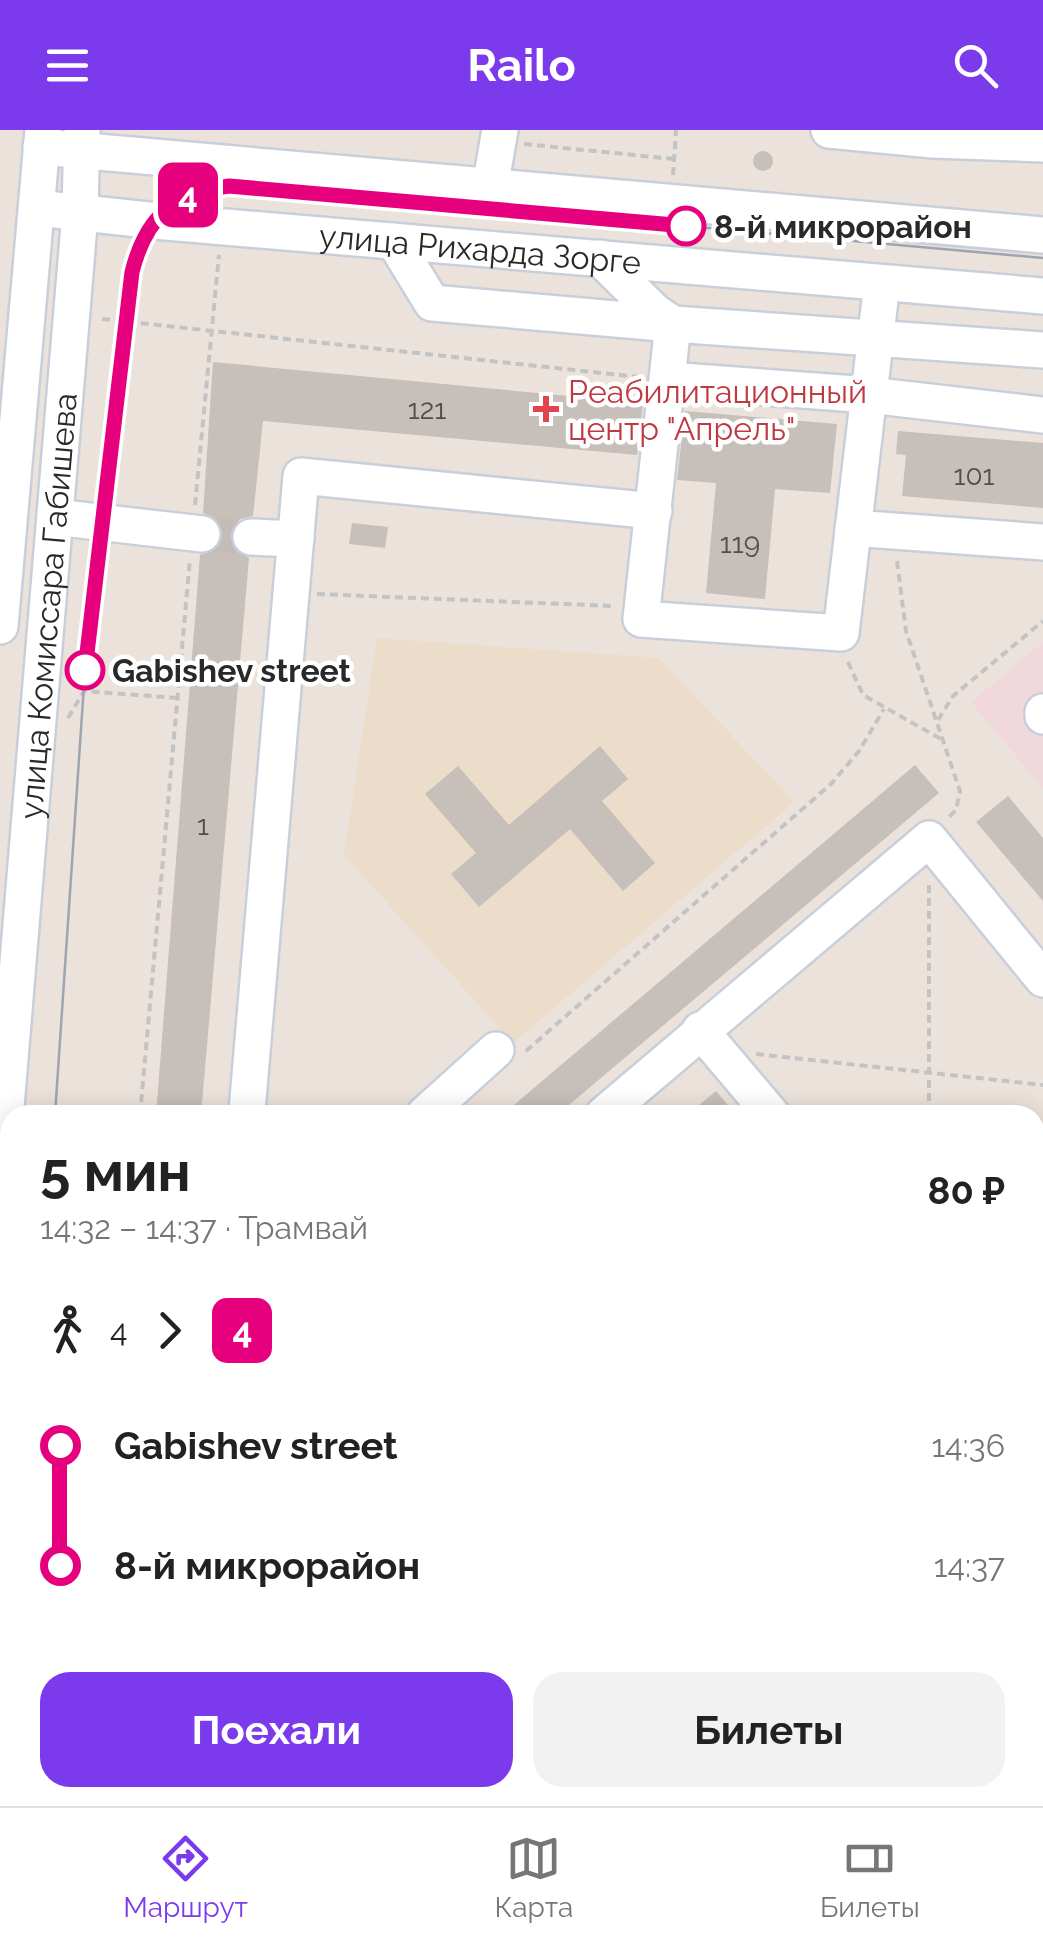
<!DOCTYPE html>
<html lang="ru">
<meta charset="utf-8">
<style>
body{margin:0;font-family:Raleway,sans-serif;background:#f2f2f2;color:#222;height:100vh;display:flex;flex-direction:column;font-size:38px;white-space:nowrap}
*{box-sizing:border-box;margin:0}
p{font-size:32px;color:#767676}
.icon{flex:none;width:55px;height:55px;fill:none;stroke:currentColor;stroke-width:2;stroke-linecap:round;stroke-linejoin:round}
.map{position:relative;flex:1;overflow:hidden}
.sheet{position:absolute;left:0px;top:975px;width:1045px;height:702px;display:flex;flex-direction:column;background:#fff;border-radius:30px 30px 0 0;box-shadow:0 5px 25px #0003}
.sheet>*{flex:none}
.badge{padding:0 20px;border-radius:15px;font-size:35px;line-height:65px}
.map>.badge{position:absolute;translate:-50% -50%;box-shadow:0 0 0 5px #fff}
.legs{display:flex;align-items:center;gap:15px;height:110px;padding:0 40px;font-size:32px}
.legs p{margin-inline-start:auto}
.headline{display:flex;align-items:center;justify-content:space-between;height:170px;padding:0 40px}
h1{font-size:55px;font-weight:700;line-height:75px}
.primary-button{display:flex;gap:20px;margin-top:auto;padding:20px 40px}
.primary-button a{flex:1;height:115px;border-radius:30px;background:#7c3aed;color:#fff;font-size:40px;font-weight:700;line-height:115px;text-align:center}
.primary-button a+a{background:#f2f2f2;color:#222}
ul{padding:0 40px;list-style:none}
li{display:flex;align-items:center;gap:35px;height:120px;font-size:38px}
li i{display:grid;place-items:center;width:15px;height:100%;margin:0 12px;background:currentColor}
li i::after{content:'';width:25px;height:25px;margin:-12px;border:8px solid;border-radius:50%;background:#fff}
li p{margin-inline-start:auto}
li:first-child i{background:linear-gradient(#0000 50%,currentColor 0)}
li:last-child i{background:linear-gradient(currentColor 50%,#0000 0)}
header{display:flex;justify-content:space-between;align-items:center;height:130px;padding:0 40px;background:#7c3aed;color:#fff;font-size:45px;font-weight:700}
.menu{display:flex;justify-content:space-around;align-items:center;height:140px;border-top:2px solid #e0e0e0;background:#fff;font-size:28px;color:#767676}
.menu a{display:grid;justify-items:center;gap:5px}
.menu .active{color:#7c3aed}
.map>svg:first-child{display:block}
.education{fill:#ecdcca}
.medical{fill:#f1d8dd}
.building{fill:#c6bfba}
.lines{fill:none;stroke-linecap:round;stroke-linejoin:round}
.minor-tunnel{stroke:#c4bdb7;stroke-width:35;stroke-dasharray:35 18;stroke-linecap:butt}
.minor-casing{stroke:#c9cfda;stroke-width:40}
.path{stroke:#c3c3c3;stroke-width:4;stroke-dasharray:8 5;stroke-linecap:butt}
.minor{stroke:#fff;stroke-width:35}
.tram{stroke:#9ea4b2;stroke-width:2.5}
.line-1-casing{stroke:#fff;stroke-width:22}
.line-1{stroke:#e6007e;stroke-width:15}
.stop-1-dot{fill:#fff;stroke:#e6007e;stroke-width:5}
.health-dot{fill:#e0444e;stroke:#fff;stroke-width:4}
.labels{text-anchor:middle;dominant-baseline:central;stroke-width:9;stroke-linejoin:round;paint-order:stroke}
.number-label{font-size:28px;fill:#504e4d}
.stop-label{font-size:32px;font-weight:bold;fill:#292929;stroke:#fff;text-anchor:start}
.street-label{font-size:32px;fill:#292929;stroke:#fff}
.health-label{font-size:32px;fill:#be3a42;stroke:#fff;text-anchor:start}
</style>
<header><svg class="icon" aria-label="menu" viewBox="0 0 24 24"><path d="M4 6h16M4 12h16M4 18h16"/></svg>Railo<svg class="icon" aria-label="search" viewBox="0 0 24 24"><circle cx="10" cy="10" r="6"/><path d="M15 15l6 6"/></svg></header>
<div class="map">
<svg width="1043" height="1676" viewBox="0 0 1043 1676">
<rect width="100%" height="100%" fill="#ebe2db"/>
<path class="education" d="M377,508L659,528L794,672L513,913L344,725Z
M1043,1278V1676H938V1668H1035V1284Z
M216,1668H564L573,1676H214Z"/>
<path class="medical" d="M1043,512V658L971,572Z"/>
<path class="building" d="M753 31a10 10 0 1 1 20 0a10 10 0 1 1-20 0Z
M213,232L643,273L637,325L263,291L253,386L240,389L230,405L233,418L249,428L201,985H156L200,425L218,417L223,405L215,388L203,383Z
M685,281L837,294L830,363L775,359L765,469L706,463L716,353L677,350Z
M898,301L1043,313V378L902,366L906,325L896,324Z
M352,393L388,397L385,418L349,414Z
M600,616L628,649L602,671L655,733L623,761L570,699L479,777L451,744L476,723L425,664L458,636L509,695Z
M915,635L939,663L557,985H502Z
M1008,666L1043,708V771L976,692Z
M716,961L736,985H687Z"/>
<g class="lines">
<path class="minor-tunnel" d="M202,404L251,407"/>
<g class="minor-casing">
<g id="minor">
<path d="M829,0L933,10L1043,14"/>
<path d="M41,17L1043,105"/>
<path d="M490,57L500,0"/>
<path id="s1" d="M37,78L166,92L1043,166"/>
<path d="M394,111L432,173L673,194L1043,220"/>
<path d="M600,128L655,182L673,194L641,489L841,503L882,153"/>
<path d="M668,250L869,265L1043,285"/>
<path d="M55,387L202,404"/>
<path d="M853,398L1043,412"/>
<path d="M251,407L296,409"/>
<path d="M0,496L43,0"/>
<path d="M1043,582V586"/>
<path d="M700,900L772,985"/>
<path d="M250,985L247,981L301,346L654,381"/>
<path d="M424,985L496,920"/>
<path d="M603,985L929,709L1043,849"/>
<path id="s2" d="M0,1049L80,83L82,0"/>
<path d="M1035,1087L1043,1080"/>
<path d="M0,1144L10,1145"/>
<path d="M0,1332L10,1333"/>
<path d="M673,1668L675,1676"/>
<path d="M171,1676L172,1668"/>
<path d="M878,1676V1668"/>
</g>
</g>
<path class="path" d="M524,14L674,29
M673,45L676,0
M102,189L639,247
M195,375L219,125
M897,431L906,501L960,661L956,680L948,688
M317,464L613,476
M848,532L863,565L941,609
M68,588L84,561L177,568
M938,590L953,566L1043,491
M929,755V985
M526,921L831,654L859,621L884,579
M756,924L1043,955
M140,985L190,429
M1035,1215L1043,1208
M798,1671L802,1668
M78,1676L79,1668"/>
<use href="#minor" class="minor"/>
<path class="tram" d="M55,985L85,540L132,141C146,87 173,63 229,55L1043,128
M0,1601L10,1503
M7,1676L10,1646"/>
</g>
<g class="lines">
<g class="line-1-casing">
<path id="line-1" d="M85,540L132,142C146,87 173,63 229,56L686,96"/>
</g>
<use href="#line-1" class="line-1"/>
</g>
<g class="stop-1-dot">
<circle cx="686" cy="96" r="18"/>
<circle cx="85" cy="540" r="18"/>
</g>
<path class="health-dot" d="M541 264h10v10h10v10h-10v10h-10v-10h-10v-10h10z"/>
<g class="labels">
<g class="number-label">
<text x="427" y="279">121</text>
<text x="974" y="345">101</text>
<text x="740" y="413">119</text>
<text x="203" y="695">1</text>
</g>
<g class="stop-label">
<text x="714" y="96">8-й микрорайон</text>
<text x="112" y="540">Gabishev street</text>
</g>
<g class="street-label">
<text stroke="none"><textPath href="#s1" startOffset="445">улица Рихарда Зорге</textPath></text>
<text stroke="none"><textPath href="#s2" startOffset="575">улица Комиссара Габишева</textPath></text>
</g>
<g class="health-label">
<text x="568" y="261">Реабилитационный<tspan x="568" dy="37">центр "Апрель"</tspan></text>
</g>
</g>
</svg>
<b class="badge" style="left:188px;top:65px;background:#e6007e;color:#fff">4</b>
<section class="sheet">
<div class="headline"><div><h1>5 мин</h1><p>14:32 – 14:37 · Трамвай</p></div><b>80 ₽</b></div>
<div class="legs"><svg class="icon" aria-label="walk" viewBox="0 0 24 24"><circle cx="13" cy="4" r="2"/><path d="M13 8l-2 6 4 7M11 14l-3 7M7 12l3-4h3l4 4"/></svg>4<svg class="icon" aria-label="forward" viewBox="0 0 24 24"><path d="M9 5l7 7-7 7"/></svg><b class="badge" style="background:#e6007e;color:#fff">4</b></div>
<ul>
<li><i style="color:#e6007e"></i><b>Gabishev street</b><p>14:36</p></li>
<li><i style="color:#e6007e"></i><b>8-й микрорайон</b><p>14:37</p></li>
</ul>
<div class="primary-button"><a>Поехали</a><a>Билеты</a></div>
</section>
</div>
<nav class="menu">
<a class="active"><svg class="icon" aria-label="directions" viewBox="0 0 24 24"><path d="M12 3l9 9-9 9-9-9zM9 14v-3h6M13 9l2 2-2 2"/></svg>Маршрут</a>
<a><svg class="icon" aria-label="map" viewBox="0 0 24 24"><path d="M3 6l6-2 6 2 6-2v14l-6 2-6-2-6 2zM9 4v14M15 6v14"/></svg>Карта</a>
<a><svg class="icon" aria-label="tickets" viewBox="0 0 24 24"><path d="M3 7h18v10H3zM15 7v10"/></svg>Билеты</a>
</nav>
